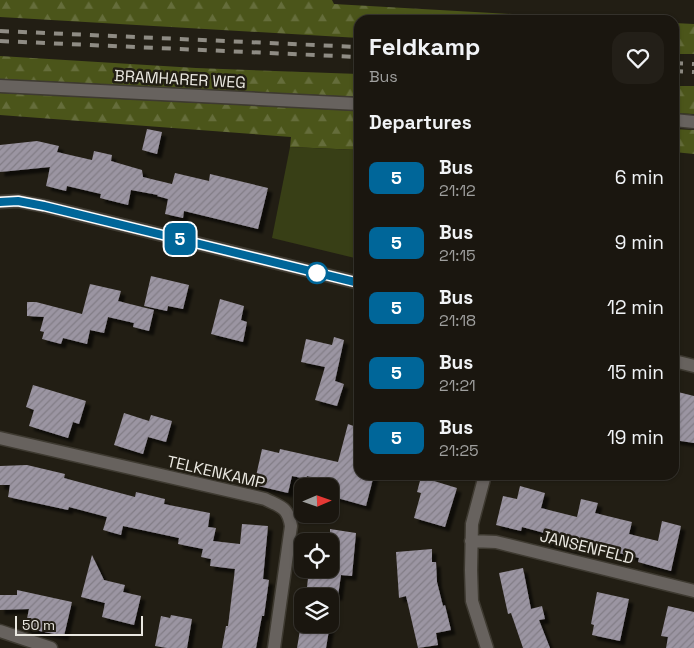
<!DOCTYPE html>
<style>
body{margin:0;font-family:"Space Grotesk",sans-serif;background:#231f18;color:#f1f3f6;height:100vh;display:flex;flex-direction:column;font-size:19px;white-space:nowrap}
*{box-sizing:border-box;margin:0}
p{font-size:16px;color:#9f9f9e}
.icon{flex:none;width:28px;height:28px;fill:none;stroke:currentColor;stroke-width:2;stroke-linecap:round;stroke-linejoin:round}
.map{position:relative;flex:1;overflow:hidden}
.sheet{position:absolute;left:354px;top:15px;width:325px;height:465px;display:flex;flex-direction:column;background:#1a160f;border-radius:15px;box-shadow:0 1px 4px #0004,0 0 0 1px #38352f}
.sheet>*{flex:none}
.badge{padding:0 10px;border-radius:8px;font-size:18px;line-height:32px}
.needle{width:32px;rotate:88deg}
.buttons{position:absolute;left:294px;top:478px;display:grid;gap:10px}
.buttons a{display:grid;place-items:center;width:45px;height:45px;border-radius:10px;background:#1a160f;box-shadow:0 1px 4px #0004,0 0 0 1px #38352f;font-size:25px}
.scale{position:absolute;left:15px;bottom:12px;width:128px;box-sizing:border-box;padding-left:5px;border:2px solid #eae8e1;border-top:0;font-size:14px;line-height:18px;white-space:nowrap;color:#eae8e1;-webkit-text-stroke:4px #221e14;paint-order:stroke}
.map>.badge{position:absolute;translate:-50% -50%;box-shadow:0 0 0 2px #fff}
h2{padding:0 15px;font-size:19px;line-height:45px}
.round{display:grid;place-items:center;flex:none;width:52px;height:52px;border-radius:15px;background:#231f18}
.overview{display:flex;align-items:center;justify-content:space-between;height:85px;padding:0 15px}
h1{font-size:24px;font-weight:700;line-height:38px}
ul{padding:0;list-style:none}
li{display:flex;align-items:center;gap:15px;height:65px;padding:0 15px}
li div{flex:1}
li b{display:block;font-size:19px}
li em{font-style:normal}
li .badge{min-width:55px;font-weight:700;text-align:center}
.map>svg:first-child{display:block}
.forest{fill:url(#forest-firs)}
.pitch{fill:#383f16}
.building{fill:url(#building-hatch);filter:url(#shadow)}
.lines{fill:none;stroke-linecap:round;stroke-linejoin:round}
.minor-casing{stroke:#3e3a31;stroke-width:15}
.minor{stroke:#67625e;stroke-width:12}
.rail{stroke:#8f8c84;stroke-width:4;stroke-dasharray:9 9;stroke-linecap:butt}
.line-casing{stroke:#fff;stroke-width:11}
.line{stroke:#069;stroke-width:8}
.stop-dot{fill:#fff;stroke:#069;stroke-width:2.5}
.labels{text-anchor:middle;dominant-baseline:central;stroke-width:5;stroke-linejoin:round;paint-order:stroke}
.street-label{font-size:16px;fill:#eae8e1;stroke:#221e14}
</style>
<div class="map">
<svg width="694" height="648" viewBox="0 0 694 648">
<defs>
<pattern id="forest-firs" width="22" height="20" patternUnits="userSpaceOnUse" patternTransform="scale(1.25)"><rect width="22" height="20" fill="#4b551a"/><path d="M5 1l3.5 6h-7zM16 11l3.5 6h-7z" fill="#656d3b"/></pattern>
<pattern id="building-hatch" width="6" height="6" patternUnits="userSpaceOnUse" patternTransform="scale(1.25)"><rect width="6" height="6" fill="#9b95a2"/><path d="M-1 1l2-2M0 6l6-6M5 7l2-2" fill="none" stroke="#827d86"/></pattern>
<filter id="shadow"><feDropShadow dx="4.5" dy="4.5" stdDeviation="1" flood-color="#0009"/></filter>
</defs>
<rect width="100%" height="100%" fill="#221e14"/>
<path class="forest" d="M0,0H332L334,4L616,20H359V38L0,17Z
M674,23L694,24V54H674Z
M0,56L196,68L359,74V97L0,79Z
M674,86H694V114L674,113Z
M0,93L359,111V150L290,147L291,137L0,115Z
M674,129L694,130V154L674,152Z"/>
<path class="pitch" d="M290,147L359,150V259L272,238Z"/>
<path class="building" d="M147,129L162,132L157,154L142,150Z
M37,141L59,146L57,152L92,160L94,151L112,155L111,161L142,170L143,177L172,184L175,173L209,181L210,174L268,188L258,229L184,211L183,218L165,214L168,199L157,196L158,195L131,190L128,205L100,198L101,194L67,186L66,191L46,186L50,167L0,172V145Z
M151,276L189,285L183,309L168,306L167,311L144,306Z
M90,284L121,291L118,301L154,310L149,331L133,327L134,323L108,317L104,333L90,330L87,344L63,338L61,344L42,339L44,332L40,331L44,317L27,316V302H36L82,314Z
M220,299L244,306L241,320L247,322L243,342L211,334Z
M334,337L344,340L335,381L344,384L337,406L315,400L325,367L301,362L306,339L332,345Z
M33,385L86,401L79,424L73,422L68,438L29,426L34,410L26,407Z
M674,391L694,396V443L674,440Z
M124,413L149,421L151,415L172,421L166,442L148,437L143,454L114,445Z
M348,424L359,428V475H374L366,506L330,496V482L307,476L306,479L292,476L288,493L254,485L262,449L279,453L280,449L338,462Z
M27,465L65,474L64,478L135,497L136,492L165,499L164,504L210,513L208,527L216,528L213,541L240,544L242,524L268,526L263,579L269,580L264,616H262L256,648H222L226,626H228L235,569L210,566L211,559L201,557L203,549L178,544L179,538L123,526L121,535L103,530L107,517L69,507L68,510L8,497L10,485H0V466Z
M421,477L457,488L445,527L414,518L421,493L417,492Z
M520,486L545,493L541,508L577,517L581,499L598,503L595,513L632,522L629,534L658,541L662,521L681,526L671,571L638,562L639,558L578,543L576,549L546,542L548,534L522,527L521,531L496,525L503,496L517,499Z
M330,529L356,533L352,576L341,575L338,596H306L308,578L317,579L318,574H322L323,569H330Z
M432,549V562H436L437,582L443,606L445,605L451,630L436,633L438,645L418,648L406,596L399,598L396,552Z
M92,555L104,580L125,585L123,592L141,596L134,625L102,617L105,603L81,597Z
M523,568L531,609L542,606L545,619L539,620L550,648H523L511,613L508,614L499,573Z
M17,590L72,602L64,636L25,628L29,609L0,610V595H17Z
M597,592L629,599L620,641L592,635L594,625L591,624Z
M668,606L694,612V648H666L668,637L661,636Z
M171,615L192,619L187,648H167L155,646L161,616L170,618Z
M301,624H330L326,648H297Z"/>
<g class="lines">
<g class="minor-casing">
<path id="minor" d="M0,86L359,104
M674,120L694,122
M0,202L18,201L44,206L359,283
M674,361L694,366
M0,438L265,499C281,507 288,507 291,526L274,648
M485,475L472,524L471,570L472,601L487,648
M471,541L496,542L694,591
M0,631L51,648"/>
</g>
<use href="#minor" class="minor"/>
<path class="rail" d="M0,31L359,47
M0,41L359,57
M674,63L694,64
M674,71L694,72"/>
</g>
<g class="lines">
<g class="line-casing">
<path id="line" d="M0,202L18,201L44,206L359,283"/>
</g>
<use href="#line" class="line"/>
</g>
<circle class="stop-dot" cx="317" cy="273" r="10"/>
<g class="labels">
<g class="street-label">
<text transform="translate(180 79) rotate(3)">BRAMHARER WEG</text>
<text transform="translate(216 472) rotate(13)">TELKENKAMP</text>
<text transform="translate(587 547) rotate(14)">JANSENFELD</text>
</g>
</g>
</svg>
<div class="buttons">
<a><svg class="needle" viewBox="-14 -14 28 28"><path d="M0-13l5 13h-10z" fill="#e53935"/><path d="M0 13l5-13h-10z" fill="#9f9f9e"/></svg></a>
<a><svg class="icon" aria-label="locate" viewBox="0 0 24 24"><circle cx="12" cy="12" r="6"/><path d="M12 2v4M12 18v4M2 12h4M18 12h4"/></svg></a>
<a><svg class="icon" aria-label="layers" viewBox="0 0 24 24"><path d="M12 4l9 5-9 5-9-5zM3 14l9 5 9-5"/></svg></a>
</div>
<div class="scale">50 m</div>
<b class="badge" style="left:180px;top:239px;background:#069;color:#fff">5</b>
<section class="sheet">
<div class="overview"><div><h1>Feldkamp</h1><p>Bus</p></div><a class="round"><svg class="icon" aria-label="heart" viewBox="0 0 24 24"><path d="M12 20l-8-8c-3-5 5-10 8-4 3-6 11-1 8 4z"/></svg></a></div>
<h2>Departures</h2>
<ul>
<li><span class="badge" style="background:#069;color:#fff">5</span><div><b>Bus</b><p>21:12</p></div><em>6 min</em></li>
<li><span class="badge" style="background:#069;color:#fff">5</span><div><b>Bus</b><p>21:15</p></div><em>9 min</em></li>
<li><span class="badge" style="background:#069;color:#fff">5</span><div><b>Bus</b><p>21:18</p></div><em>12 min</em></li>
<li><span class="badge" style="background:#069;color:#fff">5</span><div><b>Bus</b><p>21:21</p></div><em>15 min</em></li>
<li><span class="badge" style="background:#069;color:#fff">5</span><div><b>Bus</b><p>21:25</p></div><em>19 min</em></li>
</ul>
</section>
</div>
